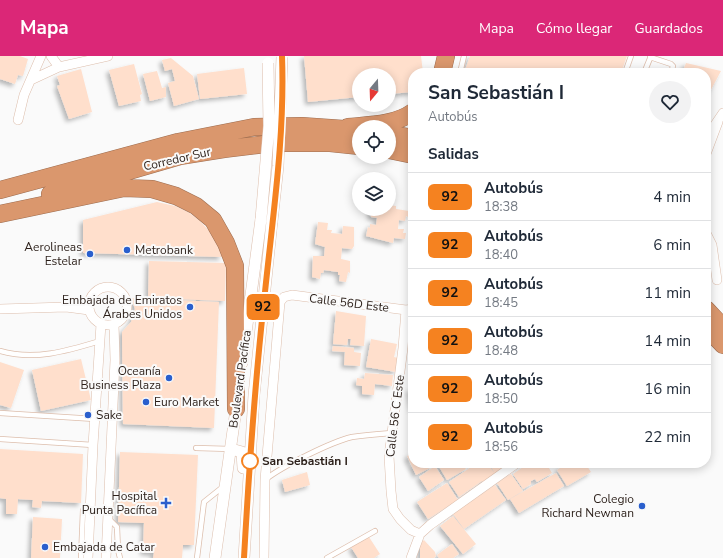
<!DOCTYPE html>
<html lang="es">
<meta charset="utf-8">
<style>
body{margin:0;font-family:"Nunito Sans",sans-serif;background:#f2f2f3;color:#1f2937;height:100vh;display:flex;flex-direction:column;font-size:15px;white-space:nowrap}
*{box-sizing:border-box;margin:0}
p{font-size:13px;color:#747a83}
.icon{flex:none;width:22px;height:22px;fill:none;stroke:currentColor;stroke-width:2;stroke-linecap:round;stroke-linejoin:round}
.map{position:relative;flex:1;overflow:hidden}
.details{position:absolute;left:408px;top:12px;width:303px;height:400px;display:flex;flex-direction:column;background:#fff;border-radius:16px;box-shadow:0 2px 10px #0003}
.details>*{flex:none}
.badge{padding:0 8px;border-radius:6px;font-size:14px;line-height:26px}
.needle{width:26px;rotate:199deg}
.tools{position:absolute;left:352px;top:12px;display:grid;gap:8px}
.tools a{display:grid;place-items:center;width:44px;height:44px;border-radius:50%;background:#fff;box-shadow:0 2px 10px #0003;font-size:20px}
.map>.badge{position:absolute;translate:-50% -50%;box-shadow:0 0 0 2px #fff}
h2{padding:0 20px;font-size:15px;line-height:36px}
.round{display:grid;place-items:center;flex:none;width:42px;height:42px;border-radius:21px;background:#f2f2f3}
.summary{display:flex;align-items:center;justify-content:space-between;height:68px;padding:0 20px}
h1{font-size:19px;font-weight:700;line-height:30px}
ul{padding:0;list-style:none}
li{display:flex;align-items:center;gap:12px;height:48px;padding:0 20px;border-top:1px solid #e0e1e3}
li div{flex:1}
li b{display:block;font-size:15px}
li em{font-style:normal}
li .badge{min-width:44px;font-weight:700;text-align:center}
header{display:flex;align-items:center;gap:24px;box-sizing:border-box;height:56px;padding:0 20px;background:#db2777;color:#fff}
header strong{font-size:19px}
nav{display:flex;gap:22px;margin-inline-start:auto;font-size:14px}
.map>svg:first-child{display:block}
.building{fill:#ffdfcc;filter:url(#shadow)}
.lines{fill:none;stroke-linecap:round;stroke-linejoin:round}
.service-casing{stroke:#ddbeac;stroke-width:6}
.minor-casing{stroke:#ddbeac;stroke-width:10}
.tertiary-casing{stroke:#ddbeac;stroke-width:12}
.motorway-casing{stroke:#9d6d50;stroke-width:18}
.service{stroke:#fff;stroke-width:4.5}
.minor{stroke:#fff;stroke-width:9}
.tertiary{stroke:#fff;stroke-width:11}
.motorway{stroke:#da976d;stroke-width:17}
.tertiary-bridge-casing{stroke:#ddbeac;stroke-width:12;stroke-linecap:butt}
.tertiary-bridge{stroke:#fff;stroke-width:11}
.line-casing{stroke:#fff;stroke-width:9}
.line{stroke:#f58220;stroke-width:6}
.poi-dot{fill:#2a5fcd;stroke:#fafafa;stroke-width:1.5}
.stop-dot{fill:#fff;stroke:#f58220;stroke-width:2}
.labels{text-anchor:middle;dominant-baseline:central;stroke-width:4;stroke-linejoin:round;paint-order:stroke}
.street-label{font-size:12px;fill:#2b1f19;stroke:#fafafa}
.poi-label{font-size:12px;fill:#2b1f19;stroke:#fafafa;text-anchor:end}
.stop-label{font-size:12px;font-weight:bold;fill:#2b1f19;stroke:#fafafa;text-anchor:start}
</style>
<header>
<strong>Mapa</strong>
<nav><a>Mapa</a><a>Cómo llegar</a><a>Guardados</a></nav>
</header>
<div class="map">
<svg width="723" height="502" viewBox="0 0 723 502">
<defs>
<filter id="shadow"><feDropShadow dx="-3" dy="3" stdDeviation="2" flood-color="#0004"/></filter>
</defs>
<rect width="100%" height="100%" fill="#fafafa"/>
<path class="building" d="M0,0H20L28,3L23,20L18,19L15,28L0,23Z
M304,0H421L423,17H413V36L389,38V19H359V41L308,46Z
M470,0H627L621,17H464Z
M171,2L193,20L199,43L174,50L168,27L175,25L172,13L165,15L162,4Z
M686,7L721,15L706,43V17H682Z
M134,8L142,38L140,39L141,45L119,50L109,14Z
M244,12L247,38L200,43L197,18Z
M81,13L92,56L69,63L57,30L60,29L57,20Z
M157,15L162,32L166,31V41L150,45L143,18Z
M157,146L175,150L188,156L199,164L215,181L220,189L222,201L83,197V164Z
M389,149L396,150V153L409,155L408,161L406,160L405,165L399,164L398,173H404L403,177H406L405,183L394,182L393,187L366,180L368,171L370,172V168L376,169L377,162L371,161L370,153H389Z
M318,166L328,167L327,174H332L331,177L342,178L343,170L354,171V190L352,193L342,192L341,203L350,205V217L348,216L346,226L339,225L340,219H338V216L324,214L323,217H321L320,223L312,221L313,200H324L325,191L315,188Z
M149,205L226,207L225,245L148,242Z
M131,242L219,246L214,372L123,368L122,276L131,266L135,253Z
M336,255L366,260L364,290L350,289L351,283H348L347,289L333,288Z
M371,283L397,288L394,301L398,302L396,316L366,311Z
M333,290L354,292V296L361,297L360,310L344,309L345,296L332,295Z
M81,303L91,344L41,355L32,314Z
M0,306L24,314L11,352L0,349Z
M365,317L393,319L392,330L375,328L374,339L362,338V330L356,329L357,322L364,323Z
M413,332V353H412L409,333Z
M0,393L83,398L81,447L42,445L41,452L32,451L33,444L18,443L17,458H6V443L0,442Z
M120,396L198,399L194,489H183L182,502H153L154,497L143,496L144,467L118,466Z
M413,397V407H429L432,411L416,419L407,400Z
M440,407H462L466,413L447,424L438,409Z
M477,407H487L496,419L484,427L482,425L459,441L449,426Z
M489,407H512L495,418Z
M529,407H546L552,417L537,426L535,423L531,425V428L523,433L513,418Z
M568,407H585L591,416L567,430L557,414Z
M435,410L444,424L428,435L419,421Z
M307,416L310,429L285,436L282,424Z
M556,417L564,430L519,457L510,443Z
M511,418L523,435L508,444L497,427Z
M447,427L458,444L428,463L417,446Z
M495,429L506,444L464,473L453,458Z
M453,460L476,488L463,498L440,470Z
M33,461L62,463L60,502H31Z
M369,481L380,498L374,502H358L351,491Z
M424,484L435,496L436,500L434,502H420V487Z
M452,488L459,498L453,502H439L437,499Z"/>
<g class="lines">
<g class="service-casing">
<path id="service" d="M650,1L671,8L673,10L671,17
M460,17L464,0
M625,17L631,0
M644,17L651,0
M0,295C34,305 67,295 100,285
M0,357L95,363
M0,383L93,389
M196,392L231,393
M266,423C283,410 331,386 352,381C365,379 378,378 392,377
M108,462L117,471L118,494L120,502
M81,502L83,454L87,450H91
M197,502L204,446L224,430
M327,502L375,475"/>
</g>
<g class="minor-casing">
<path id="minor" d="M51,0L59,11
M31,24L59,11L108,0
M18,64L24,39L41,0
M706,82L723,57
M706,98L718,66
M706,177L712,189L717,224
M89 250a19 19 0 1 1 38 0a19 19 0 1 1-38 0Z
M0,253L66,251L89,254
M406,254L403,292L389,400L391,435L393,453L400,463L411,474L420,478
M88,502L93,389L101,268
M106,502L115,304L114,268
M264,502L265,424L280,246L284,241L292,239L406,254L413,253
M411,502L420,478L430,469L517,407"/>
</g>
<g class="tertiary-casing">
<path id="tertiary" d="M242,307L261,163
M231,393L242,396L243,412
M215,502L237,346
M244,502L254,339L272,165"/>
</g>
<g class="motorway-casing">
<path id="motorway" d="M442,17L446,0
M348,71C369,69 395,69 413,56
M389,78L413,82
M389,94L413,99
M0,134L178,86L254,71L302,70L359,74
M50,138L180,100L224,93L275,87H330L359,90
M0,158L124,132L152,133L176,140L196,150L213,164L226,187L235,210L236,353
M706,253L723,271
M706,271L723,289"/>
</g>
<use href="#service" class="service"/>
<use href="#minor" class="minor"/>
<use href="#tertiary" class="tertiary"/>
<use href="#motorway" class="motorway"/>
<g class="tertiary-bridge-casing">
<path id="tertiary-bridge" d="M261,163L269,70L268,7
M272,165L278,110L282,1"/>
</g>
<use href="#tertiary-bridge" class="tertiary-bridge"/>
</g>
<g class="lines">
<g class="line-casing">
<path id="line" d="M244,502C249,413 255,324 265,236C273,158 285,79 282,0"/>
</g>
<use href="#line" class="line"/>
</g>
<g class="poi-dot">
<circle cx="127" cy="194" r="4"/>
<circle cx="90" cy="198" r="4"/>
<circle cx="190" cy="251" r="4"/>
<circle cx="169" cy="322" r="4"/>
<circle cx="146" cy="346" r="4"/>
<circle cx="88" cy="359" r="4"/>
<path d="M164 441h4v4h4v4h-4v4h-4v-4h-4v-4h4z"/>
<circle cx="642" cy="450" r="4"/>
<circle cx="45" cy="491" r="4"/>
</g>
<circle class="stop-dot" cx="250" cy="405" r="8"/>
<g class="labels">
<g class="street-label">
<text transform="translate(177 103) rotate(-13)">Corredor Sur</text>
<text transform="translate(349 247) rotate(7)">Calle 56D Este</text>
<text transform="translate(240 323) rotate(-82)">Boulevard Pacífica</text>
<text transform="translate(395 360) rotate(-83)">Calle 56 C Este</text>
</g>
<g class="poi-label">
<text x="82" y="191">Aerolineas<tspan x="82" dy="14">Estelar</tspan></text>
<text x="135" y="194" text-anchor="start">Metrobank</text>
<text x="182" y="244">Embajada de Emiratos<tspan x="182" dy="14">Árabes Unidos</tspan></text>
<text x="161" y="315">Oceanía<tspan x="161" dy="14">Business Plaza</tspan></text>
<text x="154" y="346" text-anchor="start">Euro Market</text>
<text x="96" y="359" text-anchor="start">Sake</text>
<text x="157" y="440">Hospital<tspan x="157" dy="14">Punta Pacífica</tspan></text>
<text x="634" y="443">Colegio<tspan x="634" dy="14">Richard Newman</tspan></text>
<text x="53" y="491" text-anchor="start">Embajada de Catar</text>
</g>
<g class="stop-label">
<text x="262" y="405">San Sebastián I</text>
</g>
</g>
</svg>
<div class="tools">
<a><svg class="needle" viewBox="-14 -14 28 28"><path d="M0-13l5 13h-10z" fill="#e53935"/><path d="M0 13l5-13h-10z" fill="#747a83"/></svg></a>
<a><svg class="icon" aria-label="locate" viewBox="0 0 24 24"><circle cx="12" cy="12" r="6"/><path d="M12 2v4M12 18v4M2 12h4M18 12h4"/></svg></a>
<a><svg class="icon" aria-label="layers" viewBox="0 0 24 24"><path d="M12 4l9 5-9 5-9-5zM3 14l9 5 9-5"/></svg></a>
</div>
<b class="badge" style="left:263px;top:251px;background:#f58220;color:#111">92</b>
<section class="details">
<div class="summary"><div><h1>San Sebastián I</h1><p>Autobús</p></div><a class="round"><svg class="icon" aria-label="heart" viewBox="0 0 24 24"><path d="M12 20l-8-8c-3-5 5-10 8-4 3-6 11-1 8 4z"/></svg></a></div>
<h2>Salidas</h2>
<ul>
<li><span class="badge" style="background:#f58220;color:#111">92</span><div><b>Autobús</b><p>18:38</p></div><em>4 min</em></li>
<li><span class="badge" style="background:#f58220;color:#111">92</span><div><b>Autobús</b><p>18:40</p></div><em>6 min</em></li>
<li><span class="badge" style="background:#f58220;color:#111">92</span><div><b>Autobús</b><p>18:45</p></div><em>11 min</em></li>
<li><span class="badge" style="background:#f58220;color:#111">92</span><div><b>Autobús</b><p>18:48</p></div><em>14 min</em></li>
<li><span class="badge" style="background:#f58220;color:#111">92</span><div><b>Autobús</b><p>18:50</p></div><em>16 min</em></li>
<li><span class="badge" style="background:#f58220;color:#111">92</span><div><b>Autobús</b><p>18:56</p></div><em>22 min</em></li>
</ul>
</section>
</div>
